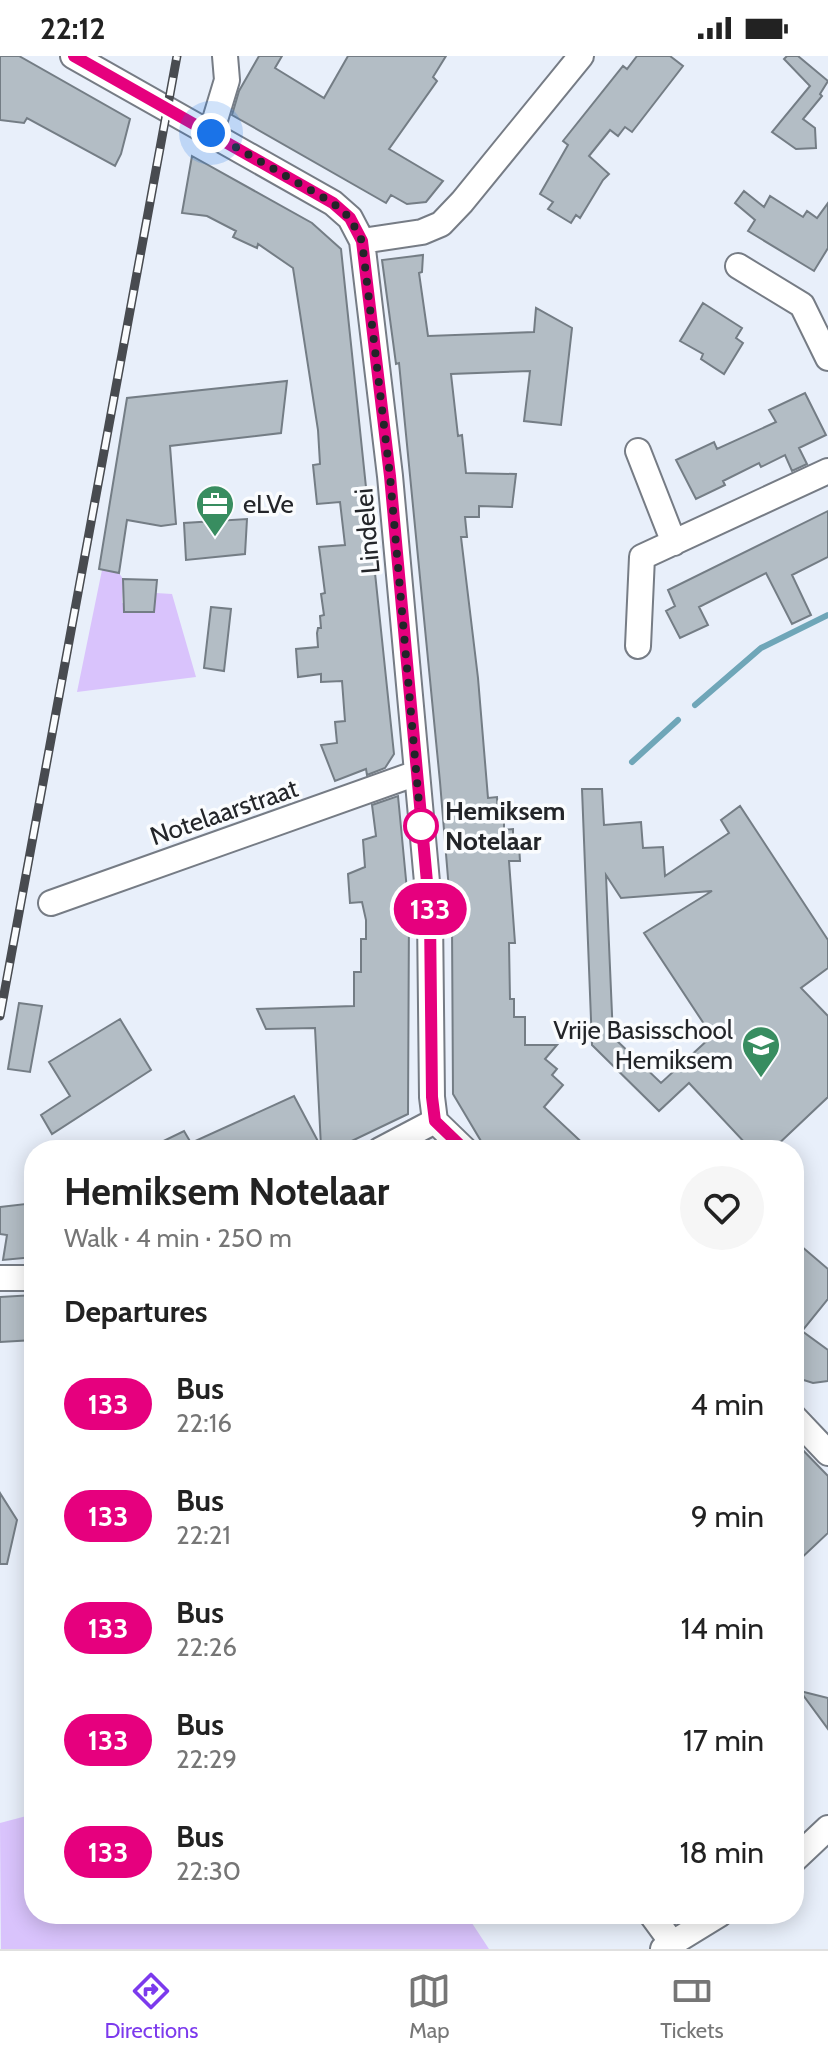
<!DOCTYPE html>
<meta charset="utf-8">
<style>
body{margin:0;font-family:Cabin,sans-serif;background:#f6f6f6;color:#222;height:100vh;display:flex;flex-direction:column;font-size:30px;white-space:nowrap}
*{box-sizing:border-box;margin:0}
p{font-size:26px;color:#767676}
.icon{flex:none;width:44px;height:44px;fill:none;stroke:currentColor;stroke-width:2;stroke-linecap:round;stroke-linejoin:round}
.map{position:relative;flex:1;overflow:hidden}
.side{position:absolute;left:24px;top:1084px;width:780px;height:784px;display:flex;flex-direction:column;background:#fff;border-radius:32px;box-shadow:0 4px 20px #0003}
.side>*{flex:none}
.badge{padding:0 16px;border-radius:26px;font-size:28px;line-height:52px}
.you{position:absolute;width:40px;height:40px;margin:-20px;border:6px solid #fff;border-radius:50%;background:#1a73e8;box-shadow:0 0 0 12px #1a73e833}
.map>.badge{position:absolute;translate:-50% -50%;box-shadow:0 0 0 4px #fff}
h2{padding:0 40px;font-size:30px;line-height:72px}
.round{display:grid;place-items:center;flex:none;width:84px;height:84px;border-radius:42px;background:#f6f6f6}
.overview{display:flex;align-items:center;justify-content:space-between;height:136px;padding:0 40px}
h1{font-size:38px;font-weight:700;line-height:60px}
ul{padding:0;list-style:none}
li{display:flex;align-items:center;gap:24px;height:112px;padding:0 40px}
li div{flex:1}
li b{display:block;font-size:30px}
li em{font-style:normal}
li .badge{min-width:88px;font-weight:700;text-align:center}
.status{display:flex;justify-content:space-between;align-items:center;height:56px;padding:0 40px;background:#fff;direction:ltr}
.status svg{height:22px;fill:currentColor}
.dock{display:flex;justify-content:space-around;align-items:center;height:112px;border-top:2px solid #e0e0e0;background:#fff;font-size:22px;color:#767676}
.dock a{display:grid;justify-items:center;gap:4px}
.dock .active{color:#7c3aed}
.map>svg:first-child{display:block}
.green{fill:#d9c3fc}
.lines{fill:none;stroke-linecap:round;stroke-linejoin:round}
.stream{stroke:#6fa6b8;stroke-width:6}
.building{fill:#b3bdc5;stroke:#747d85;stroke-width:2;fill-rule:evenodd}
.minor-casing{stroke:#767c85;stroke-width:28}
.minor{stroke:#fff;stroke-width:24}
.rail-casing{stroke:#484b50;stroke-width:9}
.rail{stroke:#fafcfe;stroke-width:6;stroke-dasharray:18;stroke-linecap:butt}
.line-casing{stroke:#fff;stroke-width:18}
.line{stroke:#e6007e;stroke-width:12}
.walk{stroke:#232529;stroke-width:8;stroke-dasharray:0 14.4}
.stop-dot{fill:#fff;stroke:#e6007e;stroke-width:4}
.labels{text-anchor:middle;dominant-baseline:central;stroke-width:7;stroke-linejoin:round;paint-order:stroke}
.poi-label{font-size:26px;fill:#232529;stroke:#fafcfe;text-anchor:start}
.street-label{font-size:26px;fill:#232529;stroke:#fafcfe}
.stop-label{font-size:26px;font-weight:bold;fill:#232529;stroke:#fafcfe;text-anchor:start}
</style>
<div class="status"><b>22:12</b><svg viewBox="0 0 49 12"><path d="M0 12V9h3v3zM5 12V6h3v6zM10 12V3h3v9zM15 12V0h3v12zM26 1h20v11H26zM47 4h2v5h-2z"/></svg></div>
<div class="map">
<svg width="828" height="1893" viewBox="0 0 828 1893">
<rect width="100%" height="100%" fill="#e8effa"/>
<path class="green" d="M102,514L119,517L123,523L122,547H125V556H153L156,537L172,538L196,621L77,636Z
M34,1758V1858H466L489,1893H1L0,1767Z"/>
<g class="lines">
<path class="stream" d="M695,649L761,592L828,559
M632,706L678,664"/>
</g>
<path class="building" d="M0,0H19L130,63L121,98L115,110L27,62L24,67L0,64Z
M259,0H282L275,12L324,42L348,0H446L433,21L437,25L389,93L443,125L426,146L407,148L391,139L386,147L232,59L239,35Z
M637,0H670L683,10L632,76L625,71L618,80L610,74L589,100L609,118L603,124L580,162L576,159L571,167L548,153L553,146L540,138L568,89L563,85L623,10L627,13Z
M787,0H798L828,25L820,38L822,40L803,63L815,72L816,92L796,93L772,76L810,30L784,3Z
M192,100L312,167L341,193L394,698L385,712L367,719L366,713L335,725L321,689L337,687L335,666L345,665L342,625L321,626V618L298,621L296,593L318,591L317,577L318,572H321L320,560L324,559L321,538L325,537L319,491L345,489L340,446L317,448L313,409L320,408L318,374L293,212L258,188L257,192L233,181L236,175L207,160L182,157Z
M744,135L764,151L770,140L803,161L807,155L817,162L828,147V192L814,215L748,175L755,164L735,147Z
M423,199L422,216L419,217L428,280L534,276L536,252L572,272L561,369L524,365L530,315L451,318L458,380L462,379L466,417L516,418L512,451L479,450V461H465L467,481H461L478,622L488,742L497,741L498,760H504V774L513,773V789H519L520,805H509L515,887H509L510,943H514V961H525V989H557L545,1003L557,1013L552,1019L563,1029L544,1051L590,1094H491L481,1085L453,1038L452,870L440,726L399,307L396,308L382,204Z
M703,247L742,272L736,282L743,287L724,318L701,303L703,298L680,285Z
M287,325L281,377L170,390L176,468L161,470L127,464L119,517L99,513L127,342Z
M805,337L826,379L799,392L807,408L792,415L785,399L761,411L759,407L723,425L725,429L696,443L676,404L714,386L717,393L776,366L769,354Z
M828,455V501L792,519L811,559L792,568L766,517L699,551L708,569L680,582L666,555L675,550L668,534Z
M247,463L245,498L186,504L184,467Z
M123,523L157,524L154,556H124Z
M211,551L231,553L224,615L204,612Z
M582,733H602L604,769L641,766L643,792L663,791L665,820L729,777L721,764L740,750L828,884V912L801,932L828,960V1041L772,1094H756L749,1086L746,1088L689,1027L659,1055L592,989ZM606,819L621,842L712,835L644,877L712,980L661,1027L613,981Z
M398,740L409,855L408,1058L333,1094H145L184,1075L191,1087L294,1040L321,1091L315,972L266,973L257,953L354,950V916H361V883H366V864L362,846L350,847L348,818L365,811L363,784L376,780L372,749Z
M19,947L42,950L30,1016L8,1013Z
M120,963L151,1014L52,1078L41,1059L70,1040L49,1006Z
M34,1147V1201L3,1204L7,1179L0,1178V1151Z
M794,1184L828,1213V1243L802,1275L828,1294V1325L813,1327L794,1321Z
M34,1239V1284L0,1286V1241Z
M794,1385L828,1420V1477L794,1509Z
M0,1437L17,1464L7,1508H0Z
M800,1635L828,1642V1673Z"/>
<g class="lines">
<g class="minor-casing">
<path id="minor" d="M73,0L333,147L350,162L362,185L390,420L430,859L432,1041L435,1065L465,1094
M211,77L227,24L225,0
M362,185L422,176L441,168L462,146L581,0
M738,210L802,249L828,302
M638,395L674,487
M638,590L642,501L828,415
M51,847L417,717
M380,1094L435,1065
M0,1222H34
M794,1361L828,1397
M794,1804L828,1772
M651,1858L673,1888
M663,1893L720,1858"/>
</g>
<use href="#minor" class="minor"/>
<g class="rail-casing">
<path id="rail" d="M0,960L177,0"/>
</g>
<use href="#rail" class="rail"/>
</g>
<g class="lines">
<g class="line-casing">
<path id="line" d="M74,0L333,147L350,162L362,185L390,420L430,859L432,1041L435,1065L465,1094"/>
</g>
<use href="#line" class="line"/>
<path class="walk" d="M211,77L333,147L350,162L362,185L390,420L421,770"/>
</g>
<defs>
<g id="office-pin" transform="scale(2)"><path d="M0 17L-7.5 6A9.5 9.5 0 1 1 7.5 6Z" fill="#388d60" stroke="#fafcfe"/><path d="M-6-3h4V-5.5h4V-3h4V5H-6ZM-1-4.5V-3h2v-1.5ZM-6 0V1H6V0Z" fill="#fff"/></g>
<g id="school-pin" transform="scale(2)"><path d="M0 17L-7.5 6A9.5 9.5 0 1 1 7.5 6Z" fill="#388d60" stroke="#fafcfe"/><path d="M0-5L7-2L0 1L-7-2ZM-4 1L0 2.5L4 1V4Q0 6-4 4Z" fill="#fff"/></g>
</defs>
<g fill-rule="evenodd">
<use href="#office-pin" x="215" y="448"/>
<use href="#school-pin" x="761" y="989"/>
</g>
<circle class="stop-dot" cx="421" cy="770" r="16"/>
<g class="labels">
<g class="poi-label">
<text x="243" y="448">eLVe</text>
<text x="733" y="974" text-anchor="end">Vrije Basisschool<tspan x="733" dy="30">Hemiksem</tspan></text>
</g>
<g class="street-label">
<text transform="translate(367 475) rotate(-95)">Lindelei</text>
<text transform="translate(224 756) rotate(-19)">Notelaarstraat</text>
</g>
<g class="stop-label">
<text x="445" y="755">Hemiksem<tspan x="445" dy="30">Notelaar</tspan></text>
</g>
</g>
</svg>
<div class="you" style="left:211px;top:77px"></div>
<b class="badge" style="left:430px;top:853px;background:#e6007e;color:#fff">133</b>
<section class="side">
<div class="overview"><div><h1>Hemiksem Notelaar</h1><p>Walk · 4 min · 250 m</p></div><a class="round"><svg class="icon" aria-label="heart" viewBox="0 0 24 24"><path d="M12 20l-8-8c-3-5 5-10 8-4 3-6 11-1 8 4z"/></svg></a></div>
<h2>Departures</h2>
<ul>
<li><span class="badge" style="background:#e6007e;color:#fff">133</span><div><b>Bus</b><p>22:16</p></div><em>4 min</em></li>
<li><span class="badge" style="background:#e6007e;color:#fff">133</span><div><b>Bus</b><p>22:21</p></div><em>9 min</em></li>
<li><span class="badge" style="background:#e6007e;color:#fff">133</span><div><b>Bus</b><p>22:26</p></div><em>14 min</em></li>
<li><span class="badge" style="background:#e6007e;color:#fff">133</span><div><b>Bus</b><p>22:29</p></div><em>17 min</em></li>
<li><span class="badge" style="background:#e6007e;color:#fff">133</span><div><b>Bus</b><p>22:30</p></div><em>18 min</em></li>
</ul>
</section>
</div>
<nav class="dock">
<a class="active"><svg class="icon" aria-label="directions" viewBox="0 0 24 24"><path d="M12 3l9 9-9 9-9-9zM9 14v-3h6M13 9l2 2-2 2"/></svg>Directions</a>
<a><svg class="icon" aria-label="map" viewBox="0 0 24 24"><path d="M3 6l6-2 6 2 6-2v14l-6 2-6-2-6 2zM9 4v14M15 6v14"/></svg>Map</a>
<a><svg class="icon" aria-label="tickets" viewBox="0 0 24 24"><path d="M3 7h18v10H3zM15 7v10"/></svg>Tickets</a>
</nav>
